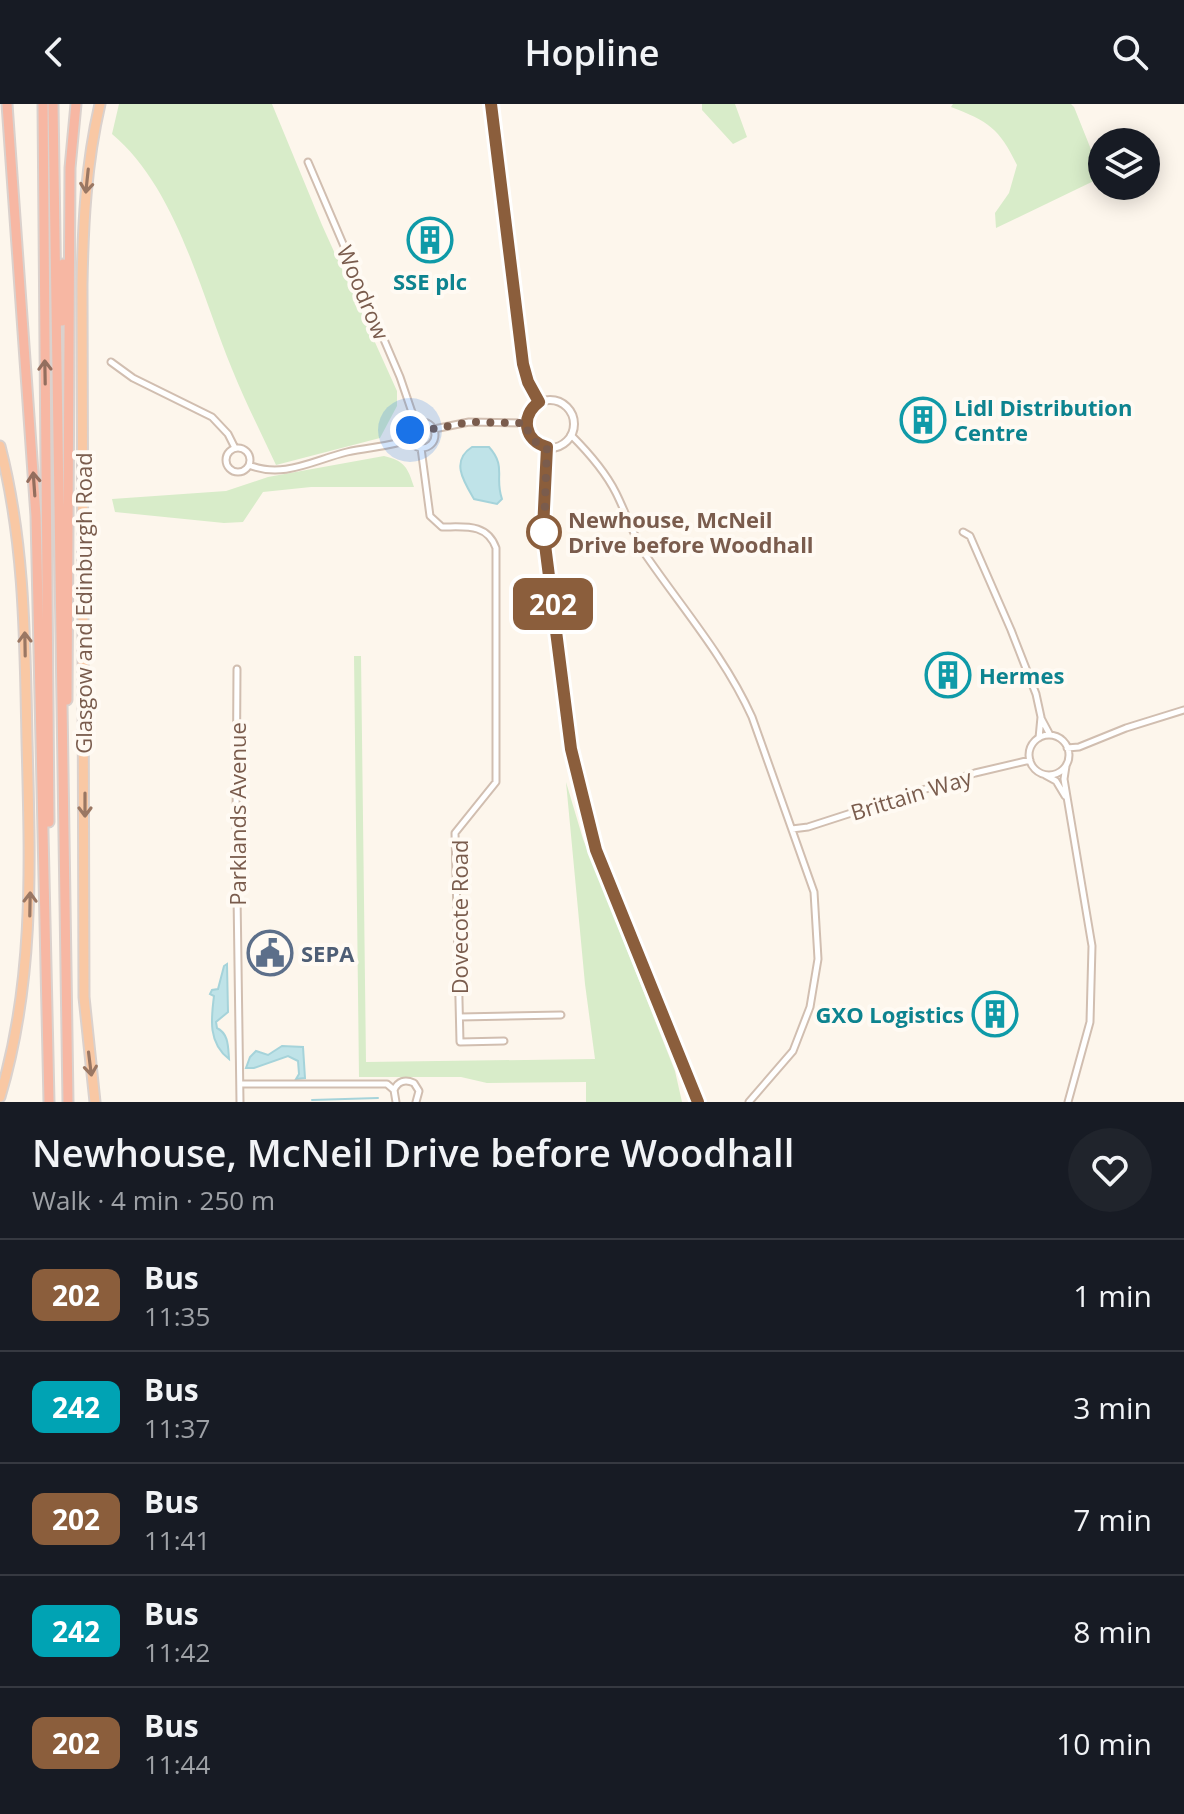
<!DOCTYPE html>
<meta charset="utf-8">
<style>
body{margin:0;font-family:"Open Sans",sans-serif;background:#20242c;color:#f1f3f6;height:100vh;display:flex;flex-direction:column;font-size:30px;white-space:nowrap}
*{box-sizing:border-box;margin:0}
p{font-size:26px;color:#9ea1a6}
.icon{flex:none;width:44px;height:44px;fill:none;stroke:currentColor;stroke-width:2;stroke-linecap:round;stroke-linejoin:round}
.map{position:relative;height:998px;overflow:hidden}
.sheet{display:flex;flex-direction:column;background:#171b24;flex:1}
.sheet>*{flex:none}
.badge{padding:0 16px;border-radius:12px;font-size:28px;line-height:52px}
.buttons{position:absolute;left:1088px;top:24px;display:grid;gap:16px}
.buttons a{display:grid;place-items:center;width:72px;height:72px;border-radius:50%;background:#171b24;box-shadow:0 4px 20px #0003;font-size:40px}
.you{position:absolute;width:40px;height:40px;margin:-20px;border:6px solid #fff;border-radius:50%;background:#1a73e8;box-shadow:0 0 0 12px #1a73e833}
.map>.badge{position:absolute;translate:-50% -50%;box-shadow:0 0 0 4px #fff}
.round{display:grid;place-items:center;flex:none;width:84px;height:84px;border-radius:42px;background:#20242c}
.summary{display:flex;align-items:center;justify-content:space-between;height:136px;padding:0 32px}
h1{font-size:38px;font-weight:600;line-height:60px}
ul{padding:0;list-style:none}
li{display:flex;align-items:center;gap:24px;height:112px;padding:0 32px;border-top:2px solid #363941}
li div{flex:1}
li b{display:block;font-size:30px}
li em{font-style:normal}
li .badge{min-width:88px;font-weight:700;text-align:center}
header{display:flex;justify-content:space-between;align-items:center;height:104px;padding:0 32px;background:#171b24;font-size:36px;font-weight:600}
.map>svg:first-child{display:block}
.green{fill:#d8ecc9}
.water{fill:#bfe3e8;stroke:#a5d3da;stroke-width:2}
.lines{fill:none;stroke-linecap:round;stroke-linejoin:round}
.stream{stroke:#a5d3da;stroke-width:2}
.minor-casing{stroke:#d1beb0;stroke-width:9}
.tertiary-casing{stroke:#d1beb0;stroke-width:10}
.trunk-casing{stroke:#dad1cd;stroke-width:13}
.motorway-casing{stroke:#dad1cd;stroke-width:13}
.minor{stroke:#fff;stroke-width:5}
.tertiary{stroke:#fff;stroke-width:6}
.trunk{stroke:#f9c8a4;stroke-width:9}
.motorway{stroke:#f7b7a3;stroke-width:9}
.oneway{stroke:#9a7763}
.oneway2{stroke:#936e5e}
.line-casing{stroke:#fff;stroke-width:18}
.line{stroke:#8b5e3c;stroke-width:12}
.walk{stroke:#7a5c4d;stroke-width:8;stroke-dasharray:0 14.4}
.stop-dot{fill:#fff;stroke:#8b5e3c;stroke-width:4}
.labels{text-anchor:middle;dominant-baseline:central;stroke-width:8;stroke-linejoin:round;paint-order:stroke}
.culture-label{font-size:22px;font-weight:bold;fill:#0d838f;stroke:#fffaf3;text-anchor:start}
.street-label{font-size:22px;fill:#7a5c4d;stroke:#fffaf3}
.stop-label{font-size:22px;font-weight:bold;fill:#7a5c4d;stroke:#fffaf3;text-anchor:start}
.service-label{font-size:22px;font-weight:bold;fill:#4e5e75;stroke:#fffaf3;text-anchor:start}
</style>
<header><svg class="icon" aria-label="back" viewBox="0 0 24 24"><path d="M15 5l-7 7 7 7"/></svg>Hopline<svg class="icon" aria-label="search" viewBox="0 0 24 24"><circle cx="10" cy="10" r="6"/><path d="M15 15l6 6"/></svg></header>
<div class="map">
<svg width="1184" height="998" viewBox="0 0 1184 998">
<rect width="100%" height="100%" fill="#fdf6ec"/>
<path class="green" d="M119,0H272L322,121L397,287V302L380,334L276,361C261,329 245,297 232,265C201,190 176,83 112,30Z
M702,0H735L747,33L733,40L702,6Z
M953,0H1071L1074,3L1102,73L996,124L995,109L1009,89L1017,61C999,24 988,17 951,3Z
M384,352C405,357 408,364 414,383H311L263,388L243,418L224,419L115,408L112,395L226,387L268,373Z
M354,552H361L366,958L595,955L585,880L566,678L583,735L675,967L682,998H586V978L487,979L461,973H359Z"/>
<path class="water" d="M472,343H489C507,363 494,373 502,395L497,400L474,395C464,378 450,357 472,343Z
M227,860L228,908L216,918L217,924C229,930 228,943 229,955C208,939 211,915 214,892L210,890L212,886L218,885L224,862Z
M282,942L303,943L305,974L296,975L299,970L298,957L288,952L254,964H246L250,953L256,947L268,951Z"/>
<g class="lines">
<path class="stream" d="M312,996L378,994"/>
<g class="minor-casing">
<path id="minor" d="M308,58L400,273L416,320
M111,258L133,274L212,313L228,330L235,344
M409 331a13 13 0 1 1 26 0a13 13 0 1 1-26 0Z
M434,325L469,318L526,319
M571,331C588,348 605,367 616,389C626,409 633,431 645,450C682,504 725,553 752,613L814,788L818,855L810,903L793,947L749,998
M226 356a12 12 0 1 1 24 0a12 12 0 1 1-24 0Z
M421,344L430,412L442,423C465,423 487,419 496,444V678L455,729L460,938L504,937
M249,361C283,375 314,356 347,348C368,343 390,343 410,335
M963,428L970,432L1011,526L1036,590L1041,613L1039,634
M237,565L236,721L240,998
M1041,614L1050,631
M1029 651a20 20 0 1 1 40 0a20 20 0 1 1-40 0Z
M1067,644L1079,643L1126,624L1184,606
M1066,662L1064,675L1092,842L1090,918L1068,998
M1045,671L1056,677L1065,692
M792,725L808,723L975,669L1030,656
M460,913L561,911
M241,980H387L394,986L396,998
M394,986C398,977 405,975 414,979L419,987L416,998"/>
</g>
<g class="tertiary-casing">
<path id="tertiary" d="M491,0L523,260L528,278L539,298
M526 320a24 24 0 1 1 48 0a24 24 0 1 1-48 0Z
M547,343L543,425L571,645L596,746L698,998"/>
</g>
<g class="trunk-casing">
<path id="trunk" d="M0,342C25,439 25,538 27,637C30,758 35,876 0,993
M95,998L84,893L82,181C83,120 86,60 100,0"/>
</g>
<g class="motorway-casing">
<path id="motorway" d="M7,0L36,412L49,998
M43,0L49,718
M53,0L68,998
M62,217L63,160
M67,596L70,64L76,0"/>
</g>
<use href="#minor" class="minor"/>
<use href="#tertiary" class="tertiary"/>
<use href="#trunk" class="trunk"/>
<use href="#motorway" class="motorway"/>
</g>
<defs><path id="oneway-shaft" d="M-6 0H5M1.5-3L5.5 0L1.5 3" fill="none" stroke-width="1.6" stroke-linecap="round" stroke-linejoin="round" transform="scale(2)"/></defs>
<g class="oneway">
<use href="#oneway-shaft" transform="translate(87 77) rotate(96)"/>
<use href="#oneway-shaft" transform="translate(25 540) rotate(-91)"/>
<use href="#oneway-shaft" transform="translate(85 701) rotate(90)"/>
<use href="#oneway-shaft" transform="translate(30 800) rotate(-89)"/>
<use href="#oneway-shaft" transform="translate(90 960) rotate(83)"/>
</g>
<g class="oneway2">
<use href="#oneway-shaft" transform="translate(45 268) rotate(-91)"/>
<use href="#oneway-shaft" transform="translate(34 380) rotate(-94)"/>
</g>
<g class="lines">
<g class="line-casing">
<path id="line" d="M491,0L523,260L528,278L539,298C520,312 524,337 547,343L543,425L571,645L596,746L698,998"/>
</g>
<use href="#line" class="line"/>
<path class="walk" d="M410,326L419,318L427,319L434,325L469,318L526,319C528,332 534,340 547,343L544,428"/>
</g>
<defs>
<g id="building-ring" transform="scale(2.3)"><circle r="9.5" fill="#fffaf3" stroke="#0f9aa8" stroke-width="1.5"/><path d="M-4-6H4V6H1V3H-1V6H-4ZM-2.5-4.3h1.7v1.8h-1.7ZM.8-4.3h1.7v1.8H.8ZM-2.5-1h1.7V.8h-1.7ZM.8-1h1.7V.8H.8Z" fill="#0f9aa8"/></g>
<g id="civic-ring" transform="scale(2.3)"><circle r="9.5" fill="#fffaf3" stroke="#5c6f8a" stroke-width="1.5"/><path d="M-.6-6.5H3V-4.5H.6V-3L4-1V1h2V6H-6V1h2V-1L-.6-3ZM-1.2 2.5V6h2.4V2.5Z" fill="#5c6f8a"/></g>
</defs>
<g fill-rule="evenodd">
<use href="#building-ring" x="430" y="136"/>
<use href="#building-ring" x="923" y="316"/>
<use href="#building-ring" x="948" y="571"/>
<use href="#civic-ring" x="270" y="849"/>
<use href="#building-ring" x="995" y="910"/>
</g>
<circle class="stop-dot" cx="544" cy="428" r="16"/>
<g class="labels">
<g class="culture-label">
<text x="430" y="177" text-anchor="middle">SSE plc</text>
<text x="954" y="303">Lidl Distribution<tspan x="954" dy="25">Centre</tspan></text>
<text x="979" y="571">Hermes</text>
<text x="964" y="910" text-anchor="end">GXO Logistics</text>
</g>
<g class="street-label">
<text transform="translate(364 188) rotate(67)">Woodrow</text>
<text transform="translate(83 499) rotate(-90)">Glasgow and Edinburgh Road</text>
<text transform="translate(911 690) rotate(-17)">Brittain Way</text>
<text transform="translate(237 710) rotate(-90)">Parklands Avenue</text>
<text transform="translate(459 813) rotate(-90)">Dovecote Road</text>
</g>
<g class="stop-label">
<text x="568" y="415">Newhouse, McNeil<tspan x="568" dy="25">Drive before Woodhall</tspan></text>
</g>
<g class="service-label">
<text x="301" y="849">SEPA</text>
</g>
</g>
</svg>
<div class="buttons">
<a><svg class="icon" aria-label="layers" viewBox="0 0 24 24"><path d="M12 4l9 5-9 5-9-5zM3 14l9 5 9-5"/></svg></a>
</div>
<div class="you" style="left:410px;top:326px"></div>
<b class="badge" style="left:553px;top:500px;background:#8b5e3c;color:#fff">202</b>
</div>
<section class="sheet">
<div class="summary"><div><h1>Newhouse, McNeil Drive before Woodhall</h1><p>Walk · 4 min · 250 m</p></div><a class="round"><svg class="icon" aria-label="heart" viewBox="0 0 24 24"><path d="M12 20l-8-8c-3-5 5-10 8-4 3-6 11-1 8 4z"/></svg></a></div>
<ul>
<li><span class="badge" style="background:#8b5e3c;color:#fff">202</span><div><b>Bus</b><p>11:35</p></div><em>1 min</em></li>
<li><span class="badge" style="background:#00a3b4;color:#fff">242</span><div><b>Bus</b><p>11:37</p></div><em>3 min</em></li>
<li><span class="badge" style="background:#8b5e3c;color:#fff">202</span><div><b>Bus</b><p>11:41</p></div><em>7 min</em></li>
<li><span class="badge" style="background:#00a3b4;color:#fff">242</span><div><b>Bus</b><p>11:42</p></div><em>8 min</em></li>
<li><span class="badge" style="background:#8b5e3c;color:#fff">202</span><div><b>Bus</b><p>11:44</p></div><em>10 min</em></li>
</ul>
</section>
